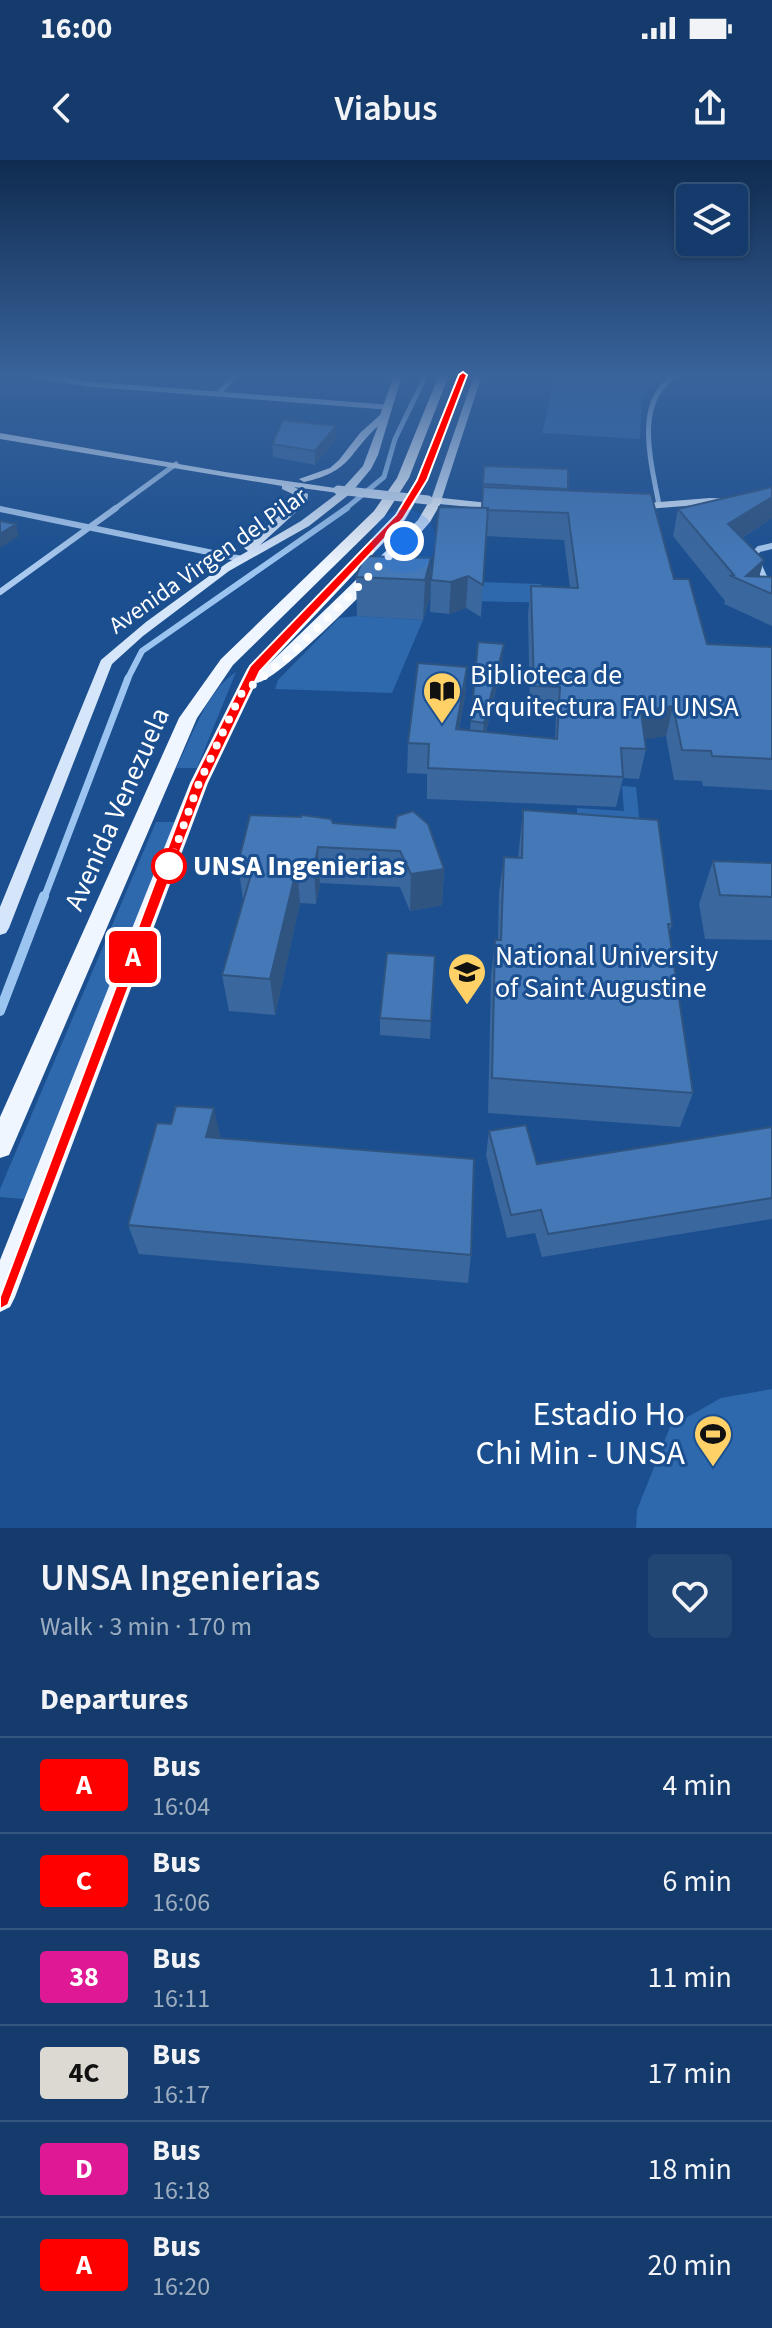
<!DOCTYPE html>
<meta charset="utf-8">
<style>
body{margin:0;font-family:"Source Sans 3",sans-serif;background:#214673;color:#f1f3f6;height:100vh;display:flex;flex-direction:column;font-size:30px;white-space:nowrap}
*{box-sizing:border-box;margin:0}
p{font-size:26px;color:#9dadc1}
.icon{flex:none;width:44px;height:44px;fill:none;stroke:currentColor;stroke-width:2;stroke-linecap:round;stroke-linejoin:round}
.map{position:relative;height:1368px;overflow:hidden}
.details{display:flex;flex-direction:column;background:#143b6b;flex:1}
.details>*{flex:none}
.badge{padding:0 16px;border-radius:6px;font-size:28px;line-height:52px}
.tools{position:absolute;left:676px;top:24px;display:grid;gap:16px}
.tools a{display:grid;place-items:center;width:72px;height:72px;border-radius:8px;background:#143b6b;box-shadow:0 2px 6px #0004,0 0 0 2px #33557e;font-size:40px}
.you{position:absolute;width:40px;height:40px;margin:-20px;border:6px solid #fff;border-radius:50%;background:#1a73e8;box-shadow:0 0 0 12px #1a73e833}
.map>.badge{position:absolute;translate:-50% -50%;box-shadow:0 0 0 4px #fff}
h2{padding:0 40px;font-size:30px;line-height:72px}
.round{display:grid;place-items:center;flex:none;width:84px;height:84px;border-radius:8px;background:#214673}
.head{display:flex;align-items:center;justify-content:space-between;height:136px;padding:0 40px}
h1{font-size:38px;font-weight:600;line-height:60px}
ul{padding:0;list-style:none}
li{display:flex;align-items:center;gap:24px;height:96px;padding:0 40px;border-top:2px solid #33557e}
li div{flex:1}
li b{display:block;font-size:30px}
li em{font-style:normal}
li .badge{min-width:88px;font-weight:700;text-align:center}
.status{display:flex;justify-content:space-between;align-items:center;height:56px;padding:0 40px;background:#143b6b;direction:ltr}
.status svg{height:22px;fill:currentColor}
header{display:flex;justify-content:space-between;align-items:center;height:104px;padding:0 40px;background:#143b6b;font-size:36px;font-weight:600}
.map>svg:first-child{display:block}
.green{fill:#2e69ad}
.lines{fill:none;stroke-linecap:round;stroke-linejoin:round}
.stream-far3{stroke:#9cc4f0;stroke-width:5}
.stream-far2{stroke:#9cc4f0;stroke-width:6}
.stream-far1{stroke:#9cc4f0;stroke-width:7}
.stream{stroke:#9cc4f0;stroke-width:10}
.street-far1{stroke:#a9c9ee;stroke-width:5}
.street{stroke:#a9c9ee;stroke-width:6}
.secondary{fill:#d6e6fa;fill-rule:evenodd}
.primary{fill:#f0f6ff;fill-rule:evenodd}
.secondary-bridge{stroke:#d6e6fa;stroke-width:9}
.wall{fill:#3a679d}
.shaded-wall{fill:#305480}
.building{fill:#4478b7;stroke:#305480;stroke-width:2}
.line{fill:#f00;stroke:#fff;stroke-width:2}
.walk{stroke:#fff;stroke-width:8;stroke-dasharray:0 14.4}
.stop-dot{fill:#fff;stroke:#f00;stroke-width:4}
.labels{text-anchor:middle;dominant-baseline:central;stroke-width:6;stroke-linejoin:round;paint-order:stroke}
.far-street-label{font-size:24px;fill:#fff;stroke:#1b4f8f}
.poi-label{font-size:28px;fill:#fff;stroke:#1b4f8f;text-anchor:start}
.street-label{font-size:28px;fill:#fff;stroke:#1b4f8f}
.stop-label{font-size:28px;font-weight:bold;fill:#fff;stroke:#1b4f8f;text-anchor:start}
.near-poi-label{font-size:34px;fill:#fff;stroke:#1b4f8f;text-anchor:end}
</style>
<div class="status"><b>16:00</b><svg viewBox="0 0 49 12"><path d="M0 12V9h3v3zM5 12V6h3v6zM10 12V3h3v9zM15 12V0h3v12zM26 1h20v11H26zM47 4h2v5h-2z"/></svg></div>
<header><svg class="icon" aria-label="back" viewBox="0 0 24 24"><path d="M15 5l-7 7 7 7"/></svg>Viabus<svg class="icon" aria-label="share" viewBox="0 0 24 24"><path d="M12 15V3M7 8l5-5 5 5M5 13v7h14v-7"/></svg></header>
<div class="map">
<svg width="772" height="1368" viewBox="0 0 772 1368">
<rect width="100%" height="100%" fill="#1b4f8f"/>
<path class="green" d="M556,215H624L657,219L642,238L640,279L542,273Z
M480,422L541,424L542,432L557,443L472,441Z
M357,456L423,460L392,533L275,529L278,520L339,458Z
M236,512L197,608H176C192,577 207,530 236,512Z
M622,626L636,627L640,665L577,661V648L624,651Z
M156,662H175L25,1039L0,1037V1029Z
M772,1229V1368H636L637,1350L670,1267L721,1238Z"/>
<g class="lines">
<path class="stream-far3" d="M344,350L384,317L395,279L426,215"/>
<path class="stream-far2" d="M127,520L142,491L347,348"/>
<path class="stream-far1" d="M44,738L128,518"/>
<path class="stream" d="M0,851L44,736"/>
<path class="street-far1" d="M34,215L88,224L385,247
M220,232L236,215
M659,345C652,305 632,239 677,215
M113,350L176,304"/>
<path class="street" d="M0,349L242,399
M772,386L759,389L754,394L764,417L772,424
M0,432L116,348"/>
<path class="secondary" d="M394,215H402L378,295L371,309L351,333L309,366L229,411L143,476L112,504L9,768L6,773L0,775V747L101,500L146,462L227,403L248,391L244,388L246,386L299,337L282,329V326L0,279V273L225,312L342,329L363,306L378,266C347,295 352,311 304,322L299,319L330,308L339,300L360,273L380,255ZM294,327L338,333L301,361L260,385L307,342L308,334Z
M474,215H482L442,338L507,345V349L503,350L428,343L423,340L432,337Z
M710,338L772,340V346L710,344L634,350L629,347L634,344Z"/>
<path class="primary" d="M439,215H449L409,318L384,357L233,505L197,558L13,986L9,995L0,998V957L179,558L221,499L374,351L397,318Z
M458,215H468L428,320L405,360L268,505L418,360L431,338H441L442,341L430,362C410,386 278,524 256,523L208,623L15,1137L10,1147L0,1152V1100L190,623L247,509L395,355L416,320Z"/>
<path class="secondary-bridge" d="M338,330L428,340"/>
</g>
<path class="wall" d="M336,266V279L315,305L273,297L272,284Z
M484,306L568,330L674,419L707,484L772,487V630L703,626L702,621L674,620L666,576L644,579L646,589L639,619L623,618L616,647L427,639V614L407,613L408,583L467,507L465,536L459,569L470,570L478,482L504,484L501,509L486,572L555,578L556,556L530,555L528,454L531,426L570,428L564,380L486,376L481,457L466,448L449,454L430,452L431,420L482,348Z
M772,327V358L742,378L764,400L759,416L772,417V466L724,444L725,441L673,376L678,349Z
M431,398L430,437L423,460L357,456L356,417Z
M523,650L672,764L669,774L693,933L680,967L488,953L491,816L495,780H498L499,733L504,697L518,698Z
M333,663L444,709L442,745L410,751L400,727L320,723L316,744L300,743L275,855L229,851L222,815L243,740L238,704Z
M713,701L772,703V780L705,779L699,744Z
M435,796L430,879L380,875V858Z
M772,967V1059L542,1097L535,1073L507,1078L486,995L489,971L537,1004Z
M220,978L471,1095L468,1123L139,1094L128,1065Z"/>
<path class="shaded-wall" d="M336,266V279L315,305V291Z
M772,337V358L721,391L728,364Z
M16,364L19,376L0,388V374Z
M431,398L430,437L423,460L425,420Z
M764,400L756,427L746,416Z
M468,416L466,448L449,454L451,422Z
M504,484L501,509L482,588L484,563Z
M467,507L465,536L454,599L456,569Z
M673,546L666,576L634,581L641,551Z
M318,687L320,723L316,744L314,708Z
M297,707L300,743L275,855L270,819Z
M444,709L442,745L410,751L411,714Z
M214,948L221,979L206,977Z"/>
<path class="building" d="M283,260L336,266L315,291L272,284Z
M484,306L568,309V329L483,324Z
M483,327L651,334L674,419H689L707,484L772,487V599L712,596L711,591L682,590L673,546L641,551L646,589L621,588L623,617L428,608L429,584L408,583L418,503L467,507L456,569L557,579L560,527L534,526L531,426L578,428L568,353L487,350L488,348H482Z
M772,327V337L728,364L764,400L746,416L772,417V434L731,416L734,415L678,349Z
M439,347L488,348L483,425L468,416L451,422L431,420Z
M0,361L16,364L0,374Z
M364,396L431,398L425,420L356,417Z
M478,482L504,484L484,563L471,561Z
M523,650L658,660L672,764H668L693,933L492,918L495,780H501L504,697L522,698Z
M413,651L428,664L444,709L411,714L400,691L318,687L314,708L297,707L270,819L222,815L254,704H238L250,655L301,657L302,655L331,659L333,663L395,668L397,656Z
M713,701L772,703V737L720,735Z
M387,793L435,796L431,861L380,858Z
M176,946L214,948L206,977L474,999L471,1095L128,1065L157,963L171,964Z
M526,965L537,1004L772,967V1038L548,1074L541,1050L511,1055L489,971Z"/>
<linearGradient id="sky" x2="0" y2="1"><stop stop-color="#0f2b4f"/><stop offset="0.53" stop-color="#39639b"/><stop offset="1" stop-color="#39639b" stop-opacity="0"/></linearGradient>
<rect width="772" height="406" fill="url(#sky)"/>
<path class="line" d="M463,212L467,215L427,320L403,359L260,511L206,623L8,1145L0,1149V1137L192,623L250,506L396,355L417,320L459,215Z"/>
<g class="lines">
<path class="walk" d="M169,706L199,623L241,534L287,498L404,381"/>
</g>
<defs>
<g id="library-pin" transform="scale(2)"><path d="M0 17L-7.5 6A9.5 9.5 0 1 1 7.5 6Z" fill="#ffd166" stroke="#1b4f8f"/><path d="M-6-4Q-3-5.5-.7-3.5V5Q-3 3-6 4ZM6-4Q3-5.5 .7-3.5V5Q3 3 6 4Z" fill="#111"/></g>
<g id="university-pin" transform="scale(2)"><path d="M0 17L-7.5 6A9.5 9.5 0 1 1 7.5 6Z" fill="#ffd166" stroke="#1b4f8f"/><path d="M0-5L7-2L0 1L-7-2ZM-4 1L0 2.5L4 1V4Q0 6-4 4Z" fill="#111"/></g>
<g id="stadium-pin" transform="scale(2)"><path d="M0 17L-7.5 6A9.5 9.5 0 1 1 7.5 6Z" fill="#ffd166" stroke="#1b4f8f"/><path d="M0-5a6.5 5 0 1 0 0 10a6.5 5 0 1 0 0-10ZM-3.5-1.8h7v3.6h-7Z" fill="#111"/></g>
</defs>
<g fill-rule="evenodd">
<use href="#library-pin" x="442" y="531"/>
<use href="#university-pin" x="467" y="812"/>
<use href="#stadium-pin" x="713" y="1274"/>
</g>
<circle class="stop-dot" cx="169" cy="706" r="16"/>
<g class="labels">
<g class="far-street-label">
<text transform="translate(208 401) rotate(-35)">Avenida Virgen del Pilar</text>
</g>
<g class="poi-label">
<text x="470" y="515">Biblioteca de<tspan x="470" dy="32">Arquitectura FAU UNSA</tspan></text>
<text x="495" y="796">National University<tspan x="495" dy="32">of Saint Augustine</tspan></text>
</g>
<g class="street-label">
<text transform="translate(117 649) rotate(-66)">Avenida Venezuela</text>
</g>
<g class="stop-label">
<text x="193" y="706">UNSA Ingenierias</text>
</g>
<g class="near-poi-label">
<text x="685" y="1254">Estadio Ho<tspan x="685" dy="39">Chi Min - UNSA</tspan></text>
</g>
</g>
</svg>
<div class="tools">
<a><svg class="icon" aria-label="layers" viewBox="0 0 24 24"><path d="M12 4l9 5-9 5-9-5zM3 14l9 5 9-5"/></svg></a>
</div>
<div class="you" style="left:404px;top:381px"></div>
<b class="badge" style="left:133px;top:797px;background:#f00;color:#fff">A</b>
</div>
<section class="details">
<div class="head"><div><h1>UNSA Ingenierias</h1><p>Walk · 3 min · 170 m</p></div><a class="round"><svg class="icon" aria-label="heart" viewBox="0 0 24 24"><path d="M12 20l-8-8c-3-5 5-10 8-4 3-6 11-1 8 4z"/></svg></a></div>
<h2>Departures</h2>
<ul>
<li><span class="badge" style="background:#f00;color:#fff">A</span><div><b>Bus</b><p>16:04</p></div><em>4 min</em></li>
<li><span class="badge" style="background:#f00;color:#fff">C</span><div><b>Bus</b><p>16:06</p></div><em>6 min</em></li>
<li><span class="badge" style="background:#df1995;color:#fff">38</span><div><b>Bus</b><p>16:11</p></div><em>11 min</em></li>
<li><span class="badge" style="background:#dbd9d1;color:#111">4C</span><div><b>Bus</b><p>16:17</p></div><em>17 min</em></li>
<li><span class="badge" style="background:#df1995;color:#fff">D</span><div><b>Bus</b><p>16:18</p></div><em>18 min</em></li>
<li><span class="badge" style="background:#f00;color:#fff">A</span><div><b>Bus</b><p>16:20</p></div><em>20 min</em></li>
</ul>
</section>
